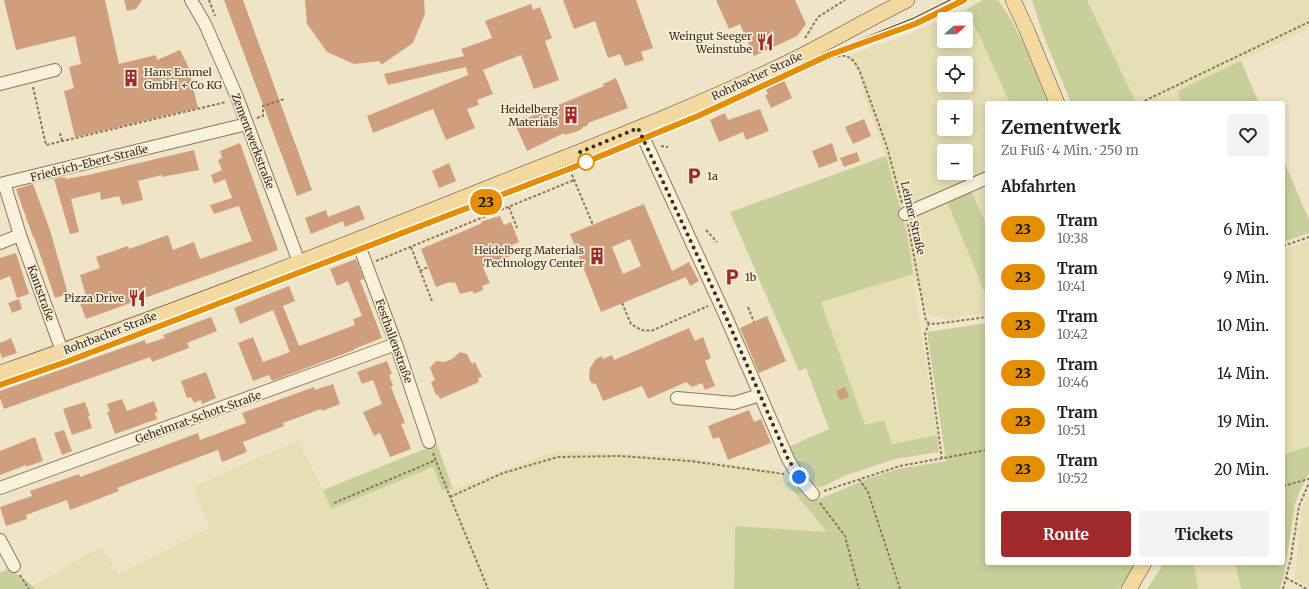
<!DOCTYPE html>
<html lang="de">
<meta charset="utf-8">
<style>
body{margin:0;font-family:Merriweather,serif;background:#f2f2f2;color:#202124;height:100vh;display:flex;flex-direction:column;font-size:15px;white-space:nowrap}
*{box-sizing:border-box;margin:0}
p{font-size:13px;color:#757577}
.icon{flex:none;width:22px;height:22px;fill:none;stroke:currentColor;stroke-width:2;stroke-linecap:round;stroke-linejoin:round}
.map{position:relative;flex:1;overflow:hidden}
.side{position:absolute;left:985px;top:101px;width:300px;height:464px;display:flex;flex-direction:column;background:#fff;border-radius:4px;box-shadow:0 2px 10px #0003}
.side>*{flex:none}
.badge{padding:0 8px;border-radius:13px;font-size:14px;line-height:26px}
.needle{width:26px;rotate:68deg}
.controls{position:absolute;left:937px;top:12px;display:grid;gap:8px}
.controls a{display:grid;place-items:center;width:36px;height:36px;border-radius:4px;background:#fff;box-shadow:0 2px 10px #0003;font-size:20px}
.you{position:absolute;width:20px;height:20px;margin:-10px;border:3px solid #fff;border-radius:50%;background:#1a73e8;box-shadow:0 0 0 6px #1a73e833}
.map>.badge{position:absolute;translate:-50% -50%;box-shadow:0 0 0 2px #fff}
h2{padding:0 16px;font-size:15px;line-height:36px}
.round{display:grid;place-items:center;flex:none;width:42px;height:42px;border-radius:4px;background:#f2f2f2}
.overview{display:flex;align-items:center;justify-content:space-between;height:68px;padding:0 16px}
h1{font-size:19px;font-weight:700;line-height:30px}
.primary-button{display:flex;gap:8px;margin-top:auto;padding:8px 16px}
.primary-button a{flex:1;height:46px;border-radius:4px;background:#9e2a2b;color:#fff;font-size:16px;font-weight:700;line-height:46px;text-align:center}
.primary-button a+a{background:#f2f2f2;color:#202124}
ul{padding:0;list-style:none}
li{display:flex;align-items:center;gap:12px;height:48px;padding:0 16px}
li div{flex:1}
li b{display:block;font-size:15px}
li em{font-style:normal}
li .badge{min-width:44px;font-weight:700;text-align:center}
.map>svg:first-child{display:block}
.farmland{fill:#e6deb5;fill-rule:evenodd}
.green{fill:#c9cf9b}
.building{fill:#cf9f7d;fill-rule:evenodd}
.lines{fill:none;stroke-linecap:round;stroke-linejoin:round}
.minor-casing{stroke:#8d765c;stroke-width:14}
.major-casing{stroke:#5b4430;stroke-width:16}
.path{stroke:#8d765c;stroke-width:2;stroke-dasharray:3 2;stroke-linecap:butt}
.minor{stroke:#faf1dc;stroke-width:12}
.major{stroke:#f3d9a0;stroke-width:15}
.tram{stroke:#3d2e20;stroke-width:1}
.line-casing{stroke:#fff;stroke-width:9}
.line{stroke:#e48e00;stroke-width:6}
.walk{stroke:#3d2e20;stroke-width:4;stroke-dasharray:0 7.2}
.stop-dot{fill:#fff;stroke:#e48e00;stroke-width:2}
.labels{text-anchor:middle;dominant-baseline:central;stroke-width:3.5;stroke-linejoin:round;paint-order:stroke}
.poi-label{font-size:11px;fill:#3d2e20;stroke:#f7eed8;text-anchor:end}
.street-label{font-size:11px;fill:#3d2e20;stroke:#f7eed8}
</style>
<div class="map">
<svg width="1309" height="589" viewBox="0 0 1309 589">
<rect width="100%" height="100%" fill="#f0e4c8"/>
<path class="farmland" d="M1087,0H1309V29L1177,91L1182,103H1136Z
M967,9L1010,103H987V226L968,184L964,243L987,298V313L945,319L929,314L913,277L937,435L892,444L865,425L821,302L907,233L886,156L861,87V80L856,67L847,57L861,52L871,47L895,40ZM944,19H966V41H944ZM944,63H966V85H944ZM944,107H966V129H944ZM944,151H966V173H944Z
M1309,241V446L1283,455V250Z
M299,440L331,508L433,467L443,490L454,489L555,451L679,456L790,474L786,482L828,532L736,526L734,589H35L33,586L100,547L119,574L210,527L193,487Z
M1309,496V587L1295,578L1302,509L1307,497Z
M1194,563H1235L1241,589H1198Z"/>
<path class="green" d="M983,0H998C1021,31 1033,68 1048,103H1010L967,9Z
M1032,0H1087L1136,103H1071L1044,37Z
M1241,61L1259,103H1182L1177,91Z
M886,156L907,233L913,274L821,302L865,425L884,420L892,444L937,435L939,452L895,459L847,475L822,487L813,486L797,464L788,447L829,429L806,368L799,371L730,212Z
M1283,159L1309,220V233L1283,242Z
M968,184L987,226V298L944,194Z
M987,323V563H1137L1119,589H734L735,526L827,532L786,482L798,479L815,501L869,478L898,469L946,461L927,332Z
M437,444L453,489L442,490L433,467L331,509L323,490Z
M1309,446V473L1299,493L1295,504L1284,576L1280,589H1241L1235,563H1283V455Z
M1162,563H1194L1198,589H1147L1161,568Z
M9,568L33,586L35,589H0V573Z"/>
<path class="building" d="M4,0H105L119,64L156,55L157,60L180,50L188,66L198,108L75,137L64,91L74,88L69,67L81,64L75,36L16,50Z
M124,0H142L136,9L127,11Z
M224,0H243L312,190L297,196Z
M305,0H424L425,14L413,43L381,65L380,61L354,64L327,52L307,24Z
M563,0H636L653,48L641,52L644,60L625,66L620,54L608,58L595,21L574,29Z
M716,0H795L806,24L797,36L754,56L740,24L729,29Z
M531,4L533,10L540,7L552,38L545,41L559,80L534,89L521,55L483,70L493,94L477,100L479,105L467,109L475,128L446,140L433,109L373,133L367,116L468,75L466,67L388,85L384,74L464,56L461,49L492,38L485,21Z
M616,78L628,108L588,123V125L582,128V129L578,131L565,135L564,133L527,151L514,122L527,116V118L604,86L603,84Z
M784,80L792,98L771,108L765,95L768,94L765,88Z
M760,109L769,131L746,140L743,132L719,142L710,120L725,113L728,120Z
M864,119L871,136L853,144L845,127Z
M240,143L278,250L86,319L79,301L87,299L80,275L100,268L96,257L128,246L129,249L168,235L173,250L194,242L200,259L252,241L239,206L214,214L210,205L232,198L225,179L214,184L211,175L222,170L218,160L222,158L220,151Z
M832,143L838,161L819,168L812,151Z
M194,150L199,170L162,177V175L138,181L143,200L122,205L119,196L101,200L100,192L71,199L79,232L70,234L54,179L65,177L66,179L88,175Z
M857,152L860,161L844,167L840,158Z
M449,163L456,181L439,188L432,171Z
M33,184L50,230L68,294L55,298L34,237H33L16,189Z
M644,204L672,271L689,262L699,281L690,286L686,277L601,312L570,234ZM630,239L641,266L623,274L612,247Z
M359,205L365,219L345,227L343,221L311,234L305,218L326,210L328,217Z
M500,216L504,225L511,222L519,242L512,245L515,254L500,261L483,267L490,283L482,286L483,290L474,294L472,291L460,294L455,282L451,283L450,282L436,287L421,249L480,224L483,221Z
M16,253L29,294L17,298L10,276L0,280V258Z
M356,259L364,279L360,280L382,338L354,349V350L272,381L269,375L253,381L238,343L253,337L263,362L290,352L273,310L240,324L234,308L289,286L295,301L283,306L299,346L355,325L353,319L362,316L348,281L337,286L330,269Z
M19,299L22,309L12,313L8,303Z
M767,316L786,361L759,373L740,328Z
M211,317L217,331L187,343L189,348L152,362L150,357L4,409L0,398V391L145,340L146,344L165,338L163,335Z
M689,328L695,341L703,337L711,358L705,361L715,386L705,390L702,383L692,387L686,382L648,399L642,386L603,401L596,384L591,383L589,377L590,368L596,359L602,356L603,359L612,355L614,360Z
M11,338L17,353L2,358L0,352V343Z
M460,352L467,354L472,364L475,362L482,377L478,378L479,382L440,399L438,395H436L431,382L435,380L430,368L434,363L437,361L444,362L452,359Z
M387,361L392,374L389,375L393,386L391,387L405,423L401,424L411,449L390,457L380,433L374,436L363,412L382,404L373,380L362,384L357,372Z
M206,372L216,398L202,404L201,400L194,403L191,397L187,398L181,381Z
M333,384L340,404L322,411L321,409L283,423L284,426L243,442L247,452L222,462L218,450L117,488L119,491L70,510L67,500L26,515L27,519L6,526L0,507L32,496L30,491L79,474L80,477L198,433L200,440L246,423L242,413L314,387L315,390Z
M845,387L849,397L840,400L836,391Z
M122,399L127,411L154,401L158,412L155,413L157,419L115,434L107,412L110,411L107,404Z
M85,402L90,416H88L92,428L72,435L63,409Z
M749,410L754,422L761,419L771,443L728,460L719,437L713,439L708,426Z
M64,430L72,451L62,455L54,433Z
M35,437L43,461L26,467V465L0,475V451Z"/>
<g class="lines">
<g class="minor-casing">
<path id="minor" d="M191,0L205,24L237,97L299,262
M0,84L55,70
M639,128L726,317L788,459L800,479L813,494
M905,214L987,178
M20,235L62,351
M357,240L396,344L429,442
M0,243L20,235L4,183L247,124
M677,398L734,403L760,395
M0,488L396,344
M0,540L14,566"/>
</g>
<g class="major-casing">
<path id="major" d="M1013,0L1026,28L1057,103
M0,373C169,314 336,249 503,182C599,144 696,107 789,62C829,42 867,20 907,0
M1129,589L1144,563"/>
</g>
<path class="path" d="M209,0L215,16
M805,38L818,17L845,0
M814,65C835,57 849,46 860,72L887,147L902,203
M33,87L46,145L226,102
M1140,103L1309,22
M257,118L263,116V106L284,99
M60,133L62,141
M661,146L668,147
M570,170L593,225
M509,207L517,228
M908,224L926,321L929,323L935,324L987,317
M706,230L717,242
M1283,246L1309,237
M411,247L432,301
M376,261L574,180
M420,271L428,267
M622,303L631,324L641,330L651,331L708,306
M748,307L754,322
M929,323L925,334L942,459
M433,453C450,499 470,544 488,589
M859,479L868,492L900,589
M1283,486L1309,479
M824,491L900,466L987,450
M450,497L503,473L558,457L620,456L690,461L784,474
M334,503L436,460
M820,503L845,536L859,589
M20,575L29,589
M1286,578L1307,589
M1283,589L1291,558L1299,506L1309,483"/>
<use href="#minor" class="minor"/>
<use href="#major" class="major"/>
<path class="tram" d="M870,41L915,24L965,0
M0,385L66,362L488,201L698,116L849,44L914,18L950,0"/>
</g>
<g class="lines">
<g class="line-casing">
<path id="line" d="M0,385L66,362L569,169L698,116L829,55L915,24L964,0"/>
</g>
<use href="#line" class="line"/>
<path class="walk" d="M586,162L578,153L638,128L726,317L788,459L799,477"/>
</g>
<defs>
<g id="restaurant-bare" transform="scale(1.38)"><path d="M-5-6h1v4h1v-4h1v4h1v-4h1v5L-1.5 .5V6h-2V.5L-5-1ZM5-6V6H3V1.5H1.5Q1.5-4 5-6Z" fill="#9e2a2b" stroke="#f7eed8" stroke-width="2.5" paint-order="stroke"/></g>
<g id="building-bare" transform="scale(1.38)"><path d="M-4-6H4V6H1V3H-1V6H-4ZM-2.5-4.3h1.7v1.8h-1.7ZM.8-4.3h1.7v1.8H.8ZM-2.5-1h1.7V.8h-1.7ZM.8-1h1.7V.8H.8Z" fill="#9e2a2b" stroke="#f7eed8" stroke-width="2.5" paint-order="stroke"/></g>
<g id="parking-bare" transform="scale(1.38)"><path d="M-3.5-5.5H1a3.5 3.5 0 0 1 0 7H-1V5.5H-3.5ZM-1-3.4V-.6H.8a1.4 1.4 0 0 0 0-2.8Z" fill="#9e2a2b" stroke="#f7eed8" stroke-width="2.5" paint-order="stroke"/></g>
</defs>
<g fill-rule="evenodd">
<use href="#restaurant-bare" x="765" y="42"/>
<use href="#building-bare" x="131" y="78"/>
<use href="#building-bare" x="571" y="115"/>
<use href="#parking-bare" x="694" y="176"/>
<use href="#building-bare" x="597" y="256"/>
<use href="#parking-bare" x="732" y="277"/>
<use href="#restaurant-bare" x="137" y="298"/>
</g>
<circle class="stop-dot" cx="586" cy="162" r="8"/>
<g class="labels">
<g class="poi-label">
<text x="752" y="36">Weingut Seeger<tspan x="752" dy="13">Weinstube</tspan></text>
<text x="144" y="72" text-anchor="start">Hans Emmel<tspan x="144" dy="13">GmbH + Co KG</tspan></text>
<text x="558" y="109">Heidelberg<tspan x="558" dy="13">Materials</tspan></text>
<text x="707" y="176" text-anchor="start">1a</text>
<text x="584" y="250">Heidelberg Materials<tspan x="584" dy="13">Technology Center</tspan></text>
<text x="745" y="277" text-anchor="start">1b</text>
<text x="124" y="298">Pizza Drive</text>
</g>
<g class="street-label">
<text transform="translate(757 76) rotate(-25)">Rohrbacher Straße</text>
<text transform="translate(253 141) rotate(69)">Zementwerkstraße</text>
<text transform="translate(89 163) rotate(-14)">Friedrich-Ebert-Straße</text>
<text transform="translate(913 218) rotate(77)">Leimer Straße</text>
<text transform="translate(41 293) rotate(70)">Kantstraße</text>
<text transform="translate(110 333) rotate(-21)">Rohrbacher Straße</text>
<text transform="translate(394 341) rotate(70)">Festhallenstraße</text>
<text transform="translate(198 417) rotate(-20)">Geheimrat-Schott-Straße</text>
</g>
</g>
</svg>
<div class="controls">
<a><svg class="needle" viewBox="-14 -14 28 28"><path d="M0-13l5 13h-10z" fill="#e53935"/><path d="M0 13l5-13h-10z" fill="#757577"/></svg></a>
<a><svg class="icon" aria-label="locate" viewBox="0 0 24 24"><circle cx="12" cy="12" r="6"/><path d="M12 2v4M12 18v4M2 12h4M18 12h4"/></svg></a>
<a>+</a>
<a>−</a>
</div>
<div class="you" style="left:799px;top:477px"></div>
<b class="badge" style="left:486px;top:202px;background:#e48e00;color:#111">23</b>
<section class="side">
<div class="overview"><div><h1>Zementwerk</h1><p>Zu Fuß · 4 Min. · 250 m</p></div><a class="round"><svg class="icon" aria-label="heart" viewBox="0 0 24 24"><path d="M12 20l-8-8c-3-5 5-10 8-4 3-6 11-1 8 4z"/></svg></a></div>
<h2>Abfahrten</h2>
<ul>
<li><span class="badge" style="background:#e48e00;color:#111">23</span><div><b>Tram</b><p>10:38</p></div><em>6 Min.</em></li>
<li><span class="badge" style="background:#e48e00;color:#111">23</span><div><b>Tram</b><p>10:41</p></div><em>9 Min.</em></li>
<li><span class="badge" style="background:#e48e00;color:#111">23</span><div><b>Tram</b><p>10:42</p></div><em>10 Min.</em></li>
<li><span class="badge" style="background:#e48e00;color:#111">23</span><div><b>Tram</b><p>10:46</p></div><em>14 Min.</em></li>
<li><span class="badge" style="background:#e48e00;color:#111">23</span><div><b>Tram</b><p>10:51</p></div><em>19 Min.</em></li>
<li><span class="badge" style="background:#e48e00;color:#111">23</span><div><b>Tram</b><p>10:52</p></div><em>20 Min.</em></li>
</ul>
<div class="primary-button"><a>Route</a><a>Tickets</a></div>
</section>
</div>
